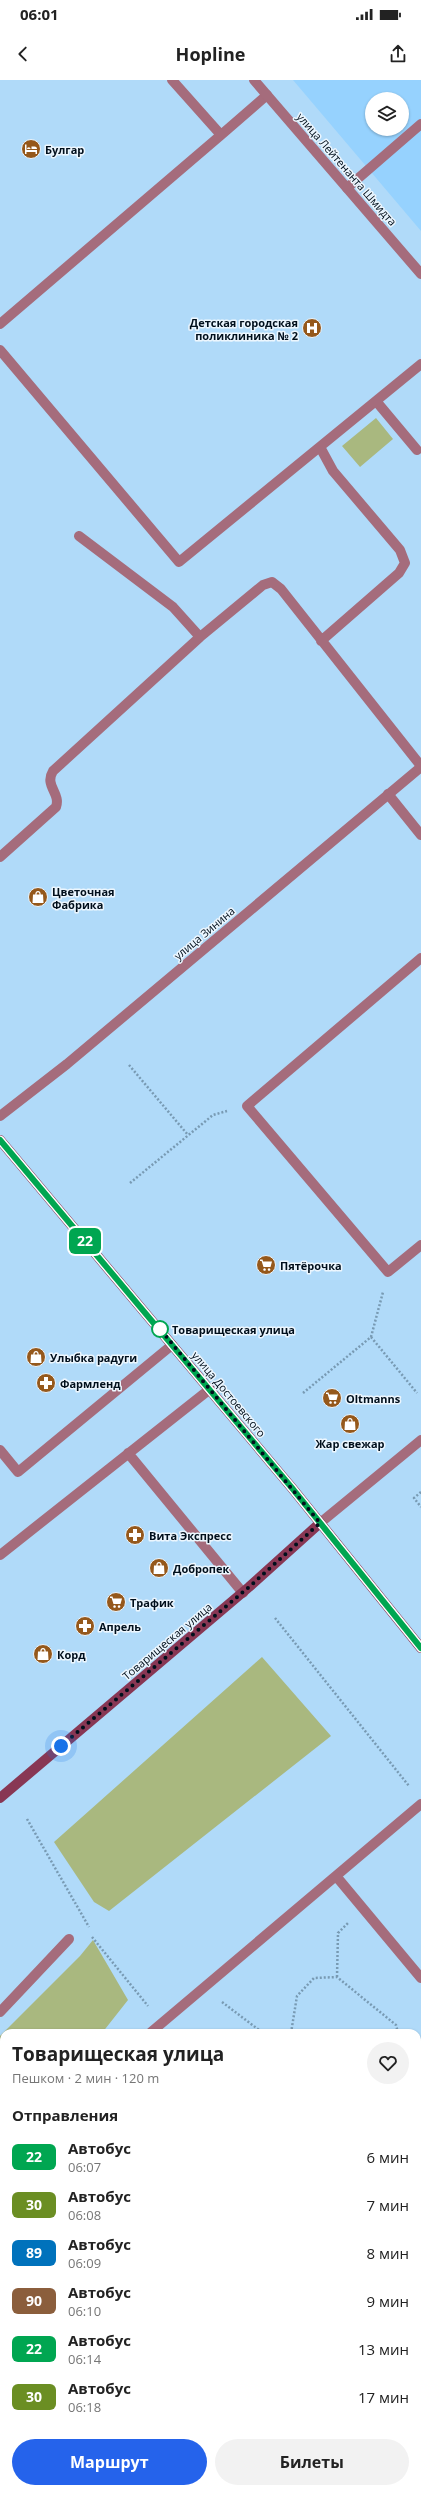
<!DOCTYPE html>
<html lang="ru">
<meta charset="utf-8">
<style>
body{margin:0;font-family:"Open Sans",sans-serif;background:#f2f2f2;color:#222;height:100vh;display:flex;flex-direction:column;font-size:15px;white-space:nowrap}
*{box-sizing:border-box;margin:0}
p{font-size:13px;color:#767676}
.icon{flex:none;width:22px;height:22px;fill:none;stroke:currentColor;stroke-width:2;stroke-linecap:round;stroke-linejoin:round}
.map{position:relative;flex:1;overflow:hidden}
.sheet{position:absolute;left:0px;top:1949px;width:421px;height:464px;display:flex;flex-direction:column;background:#fff;border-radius:12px 12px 0 0;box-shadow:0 1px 3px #0004}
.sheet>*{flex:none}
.badge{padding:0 8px;border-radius:6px;font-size:14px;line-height:26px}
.fabs{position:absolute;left:365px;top:12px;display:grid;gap:8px}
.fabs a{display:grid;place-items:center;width:44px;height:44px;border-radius:50%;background:#fff;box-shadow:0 1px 3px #0004;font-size:20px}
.you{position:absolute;width:20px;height:20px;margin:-10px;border:3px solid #fff;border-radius:50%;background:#1a73e8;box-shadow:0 0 0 6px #1a73e833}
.map>.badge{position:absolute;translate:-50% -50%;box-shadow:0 0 0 2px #fff}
h2{padding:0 12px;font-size:15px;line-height:36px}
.round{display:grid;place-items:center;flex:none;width:42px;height:42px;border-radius:21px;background:#f2f2f2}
.head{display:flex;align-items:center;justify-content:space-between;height:68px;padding:0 12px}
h1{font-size:19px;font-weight:700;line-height:30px}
.primary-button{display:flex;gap:8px;margin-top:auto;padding:8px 12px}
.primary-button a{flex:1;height:46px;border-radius:24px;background:#2563eb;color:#fff;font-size:16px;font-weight:700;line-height:46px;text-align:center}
.primary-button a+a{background:#f2f2f2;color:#222}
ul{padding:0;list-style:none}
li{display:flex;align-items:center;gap:12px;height:48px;padding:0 12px}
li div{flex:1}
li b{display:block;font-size:15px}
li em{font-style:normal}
li .badge{min-width:44px;font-weight:700;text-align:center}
.status{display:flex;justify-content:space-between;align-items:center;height:28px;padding:0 20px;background:#fff;direction:ltr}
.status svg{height:11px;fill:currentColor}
header{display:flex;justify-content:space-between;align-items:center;height:52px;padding:0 12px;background:#fff;font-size:18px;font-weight:700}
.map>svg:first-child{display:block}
.built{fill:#96d2fe;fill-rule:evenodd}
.green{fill:#a9b87f}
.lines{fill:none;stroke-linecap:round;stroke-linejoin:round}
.path{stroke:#789ab3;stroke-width:2.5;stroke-dasharray:2 2;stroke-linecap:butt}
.lane{stroke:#a56c7c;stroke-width:10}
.street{stroke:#a56c7c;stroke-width:10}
.secondary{stroke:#883754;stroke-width:10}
.line-casing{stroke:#fff;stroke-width:9}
.line{stroke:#00a651;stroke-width:6}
.walk{stroke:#000f1c;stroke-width:4;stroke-dasharray:0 7.2}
.stop-dot{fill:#fff;stroke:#00a651;stroke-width:2}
.labels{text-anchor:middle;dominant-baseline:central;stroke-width:3;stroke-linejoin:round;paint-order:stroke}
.poi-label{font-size:11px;font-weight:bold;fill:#000f1c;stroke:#ecf6fe;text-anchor:start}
.street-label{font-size:11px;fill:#000f1c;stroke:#ecf6fe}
.stop-label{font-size:11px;font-weight:bold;fill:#000f1c;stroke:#ecf6fe;text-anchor:start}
</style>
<div class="status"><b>06:01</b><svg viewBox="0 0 49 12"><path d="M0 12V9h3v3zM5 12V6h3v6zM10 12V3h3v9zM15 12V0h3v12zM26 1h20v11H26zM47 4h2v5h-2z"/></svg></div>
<header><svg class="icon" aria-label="back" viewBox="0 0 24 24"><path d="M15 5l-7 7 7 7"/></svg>Hopline<svg class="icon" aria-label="share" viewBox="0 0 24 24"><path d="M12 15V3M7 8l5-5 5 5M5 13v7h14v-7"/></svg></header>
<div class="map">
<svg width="421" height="2413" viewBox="0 0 421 2413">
<rect width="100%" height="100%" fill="#b0daf9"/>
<path class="built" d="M293,0H421V151ZM372,19H402V49H372Z
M0,2217L4,2218V2409H382L386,2413H0Z"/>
<path class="green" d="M376,338L393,359L360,387L342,366Z
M262,1577L331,1656L109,1831L94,1822L54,1762Z
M93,1860L128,1920L102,1953H4V2009L0,2010V1956L80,1876Z"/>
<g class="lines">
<path class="path" d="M129,985L188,1055
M130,1103L213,1035L227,1031
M371,1257L417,1313
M303,1313L371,1257L383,1212
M421,1412L414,1418L421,1427
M275,1538L409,1706
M27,1739L89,1847
M92,1857L148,1926
M337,1897L338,1853L348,1843
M222,1922L263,1953
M291,1953L297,1916L314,1898L337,1897L396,1945L398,1953"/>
<path class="lane" d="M172,0L221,55L267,15
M347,108L421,44
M0,244L221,55
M0,270L179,482L421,284
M376,321L417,370
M320,367L333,391L400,470L405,483L399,493L321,561
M79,456L173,527L200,557
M388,714L421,755
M0,777L56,727C61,713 44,706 53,691L200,557L263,505L272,502L281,509L421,686
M421,878L247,1026L388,1192L421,1165
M0,1370L18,1392L172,1265
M128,1373L243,1513
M0,1475L210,1309
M336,1796L421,1898
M0,1932L69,1859
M150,1953L421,1724
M0,2025L4,2024
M417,2111L421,2107
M417,2255L421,2252
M0,2349L4,2350
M146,2409L150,2413"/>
<path class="street" d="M254,0L421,194
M0,1036L67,984L421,687
M320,1443L421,1360"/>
<path class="secondary" d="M0,1060L292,1408L421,1568
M0,1718L249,1507L320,1443"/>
</g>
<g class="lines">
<g class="line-casing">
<path id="line" d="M0,1060L292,1408L421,1568"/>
</g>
<use href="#line" class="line"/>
<path class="walk" d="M61,1666L249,1507L320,1443L160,1249"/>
</g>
<defs>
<g id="hotel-disc" transform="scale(1)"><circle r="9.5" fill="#95581b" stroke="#ecf6fe"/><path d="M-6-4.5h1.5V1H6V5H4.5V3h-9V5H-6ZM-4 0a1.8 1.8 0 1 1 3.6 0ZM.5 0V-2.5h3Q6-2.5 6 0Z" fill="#fff"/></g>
<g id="hospital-disc" transform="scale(1)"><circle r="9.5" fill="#95581b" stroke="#ecf6fe"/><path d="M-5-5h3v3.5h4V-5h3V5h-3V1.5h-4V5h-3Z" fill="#fff"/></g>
<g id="shop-disc" transform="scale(1)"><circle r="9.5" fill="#95581b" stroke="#ecf6fe"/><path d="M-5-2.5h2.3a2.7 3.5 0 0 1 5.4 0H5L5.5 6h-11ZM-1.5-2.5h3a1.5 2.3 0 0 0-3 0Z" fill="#fff"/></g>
<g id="supermarket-disc" transform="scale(1)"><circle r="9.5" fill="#95581b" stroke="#ecf6fe"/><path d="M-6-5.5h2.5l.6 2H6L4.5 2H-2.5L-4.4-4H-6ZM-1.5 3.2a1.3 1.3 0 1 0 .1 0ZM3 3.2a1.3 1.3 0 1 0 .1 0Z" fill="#fff"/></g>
<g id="pharmacy-disc" transform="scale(1)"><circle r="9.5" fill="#95581b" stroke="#ecf6fe"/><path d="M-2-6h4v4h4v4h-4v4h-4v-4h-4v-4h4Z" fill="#fff"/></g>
</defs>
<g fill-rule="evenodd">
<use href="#hotel-disc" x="31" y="69"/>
<use href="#hospital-disc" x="312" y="248"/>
<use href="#shop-disc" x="38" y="817"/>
<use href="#supermarket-disc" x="266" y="1185"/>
<use href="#shop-disc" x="36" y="1277"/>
<use href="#pharmacy-disc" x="46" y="1303"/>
<use href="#supermarket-disc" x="332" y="1318"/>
<use href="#shop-disc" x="350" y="1344"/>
<use href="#pharmacy-disc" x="135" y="1455"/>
<use href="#shop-disc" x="159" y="1488"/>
<use href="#supermarket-disc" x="116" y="1522"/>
<use href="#pharmacy-disc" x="85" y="1546"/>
<use href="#shop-disc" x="43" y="1574"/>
</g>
<circle class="stop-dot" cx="160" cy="1249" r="8"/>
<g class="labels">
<g class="poi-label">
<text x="45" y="69">Булгар</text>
<text x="298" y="242" text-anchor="end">Детская городская<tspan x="298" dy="13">поликлиника № 2</tspan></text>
<text x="52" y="811">Цветочная<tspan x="52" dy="13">Фабрика</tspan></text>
<text x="280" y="1185">Пятёрочка</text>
<text x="50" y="1277">Улыбка радуги</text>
<text x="60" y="1303">Фармленд</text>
<text x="346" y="1318">Oltmanns</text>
<text x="350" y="1363" text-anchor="middle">Жар свежар</text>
<text x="149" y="1455">Вита Экспресс</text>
<text x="173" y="1488">Добропек</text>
<text x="130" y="1522">Трафик</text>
<text x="99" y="1546">Апрель</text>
<text x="57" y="1574">Корд</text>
</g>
<g class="street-label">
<text transform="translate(347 89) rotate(49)">улица Лейтенанта Шмидта</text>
<text transform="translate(204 853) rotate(-40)">улица Зинина</text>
<text transform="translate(229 1314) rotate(50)">улица Достоевского</text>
<text transform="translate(167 1561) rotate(-40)">Товарищеская улица</text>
</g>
<g class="stop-label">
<text x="172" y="1249">Товарищеская улица</text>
</g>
</g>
</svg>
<div class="fabs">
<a><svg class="icon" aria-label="layers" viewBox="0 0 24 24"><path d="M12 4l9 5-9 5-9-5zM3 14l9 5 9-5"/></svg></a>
</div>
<div class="you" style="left:61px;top:1666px"></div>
<b class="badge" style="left:85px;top:1161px;background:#00a651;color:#fff">22</b>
<section class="sheet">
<div class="head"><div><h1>Товарищеская улица</h1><p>Пешком · 2 мин · 120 m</p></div><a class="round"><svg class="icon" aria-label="heart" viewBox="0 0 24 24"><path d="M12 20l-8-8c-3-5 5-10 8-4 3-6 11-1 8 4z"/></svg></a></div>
<h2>Отправления</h2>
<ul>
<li><span class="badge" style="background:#00a651;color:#fff">22</span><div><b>Автобус</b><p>06:07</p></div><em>6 мин</em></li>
<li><span class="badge" style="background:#6b8e23;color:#fff">30</span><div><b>Автобус</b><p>06:08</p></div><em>7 мин</em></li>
<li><span class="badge" style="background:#0072bc;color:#fff">89</span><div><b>Автобус</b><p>06:09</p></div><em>8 мин</em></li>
<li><span class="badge" style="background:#8b5e3c;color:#fff">90</span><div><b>Автобус</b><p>06:10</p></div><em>9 мин</em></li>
<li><span class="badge" style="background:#00a651;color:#fff">22</span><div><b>Автобус</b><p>06:14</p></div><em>13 мин</em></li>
<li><span class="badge" style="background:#6b8e23;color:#fff">30</span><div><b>Автобус</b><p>06:18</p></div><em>17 мин</em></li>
</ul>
<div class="primary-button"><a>Маршрут</a><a>Билеты</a></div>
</section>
</div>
